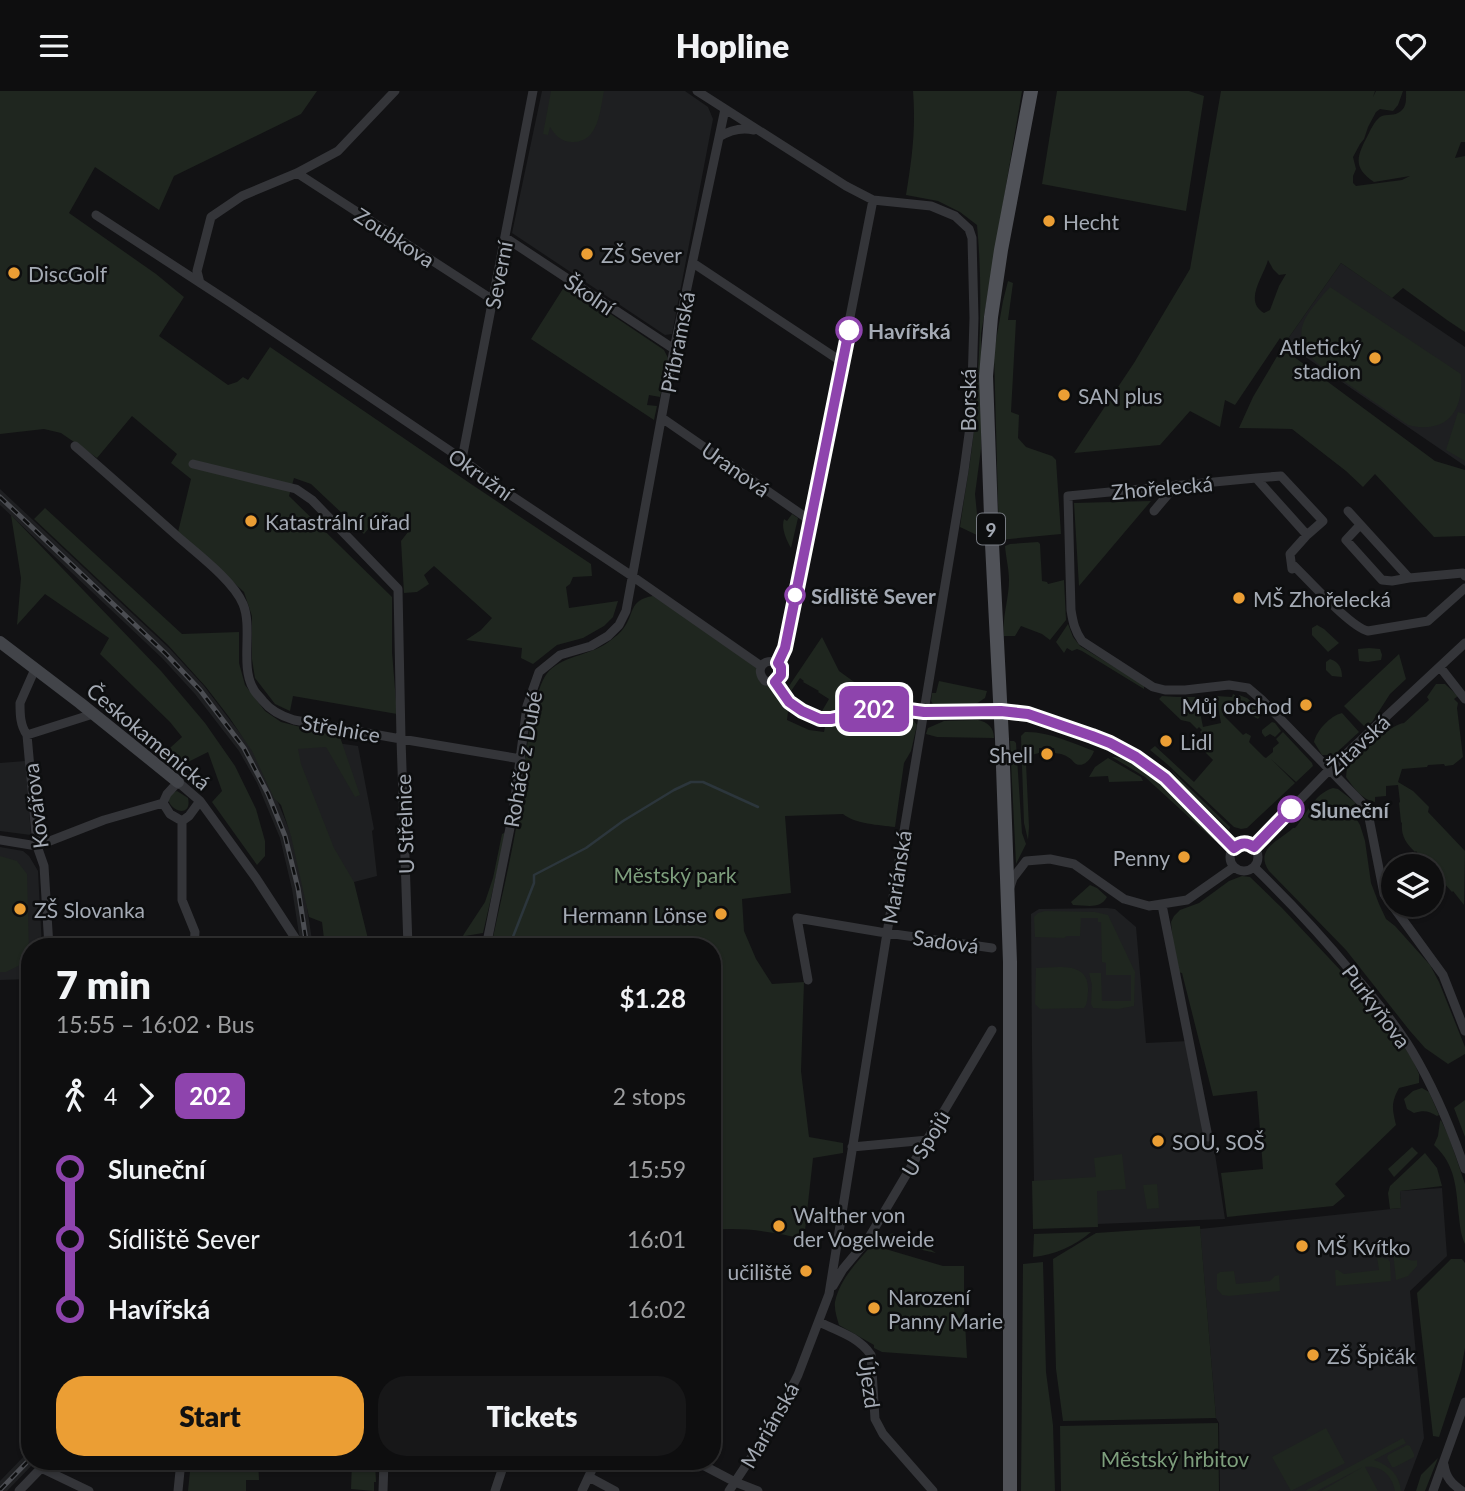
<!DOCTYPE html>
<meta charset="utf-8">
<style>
body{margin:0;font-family:Lato,sans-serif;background:#171718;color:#f1f3f6;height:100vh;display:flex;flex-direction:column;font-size:26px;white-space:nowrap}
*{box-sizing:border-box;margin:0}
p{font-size:23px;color:#9b9c9e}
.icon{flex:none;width:38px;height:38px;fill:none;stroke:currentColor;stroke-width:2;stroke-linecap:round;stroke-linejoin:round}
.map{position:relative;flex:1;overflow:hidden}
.drawer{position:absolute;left:21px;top:847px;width:700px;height:532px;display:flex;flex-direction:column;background:#0e0e0f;border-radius:28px;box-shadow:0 2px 5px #0004,0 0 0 2px #2e2e2f}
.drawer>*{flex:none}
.badge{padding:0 14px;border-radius:10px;font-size:24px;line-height:46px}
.fabs{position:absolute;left:1381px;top:763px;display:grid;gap:14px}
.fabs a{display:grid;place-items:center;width:63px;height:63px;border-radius:50%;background:#0e0e0f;box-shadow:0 2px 5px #0004,0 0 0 2px #2e2e2f;font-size:35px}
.map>.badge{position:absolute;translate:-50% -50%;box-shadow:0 0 0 4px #fff}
.legs{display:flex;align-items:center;gap:10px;height:77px;padding:0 35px;font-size:23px}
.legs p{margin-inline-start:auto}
.summary{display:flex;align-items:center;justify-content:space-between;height:119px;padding:0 35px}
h1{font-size:38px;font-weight:800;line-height:52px}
.action{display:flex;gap:14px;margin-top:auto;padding:14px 35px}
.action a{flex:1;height:80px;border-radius:28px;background:#eb9e34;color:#111;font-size:28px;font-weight:800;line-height:80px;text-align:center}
.action a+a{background:#171718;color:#f1f3f6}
ul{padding:0 35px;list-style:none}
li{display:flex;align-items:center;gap:24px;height:70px;font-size:26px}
li i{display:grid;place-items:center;width:10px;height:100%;margin:0 9px;background:currentColor}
li i::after{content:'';width:18px;height:18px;margin:-9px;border:5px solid;border-radius:50%;background:#0e0e0f}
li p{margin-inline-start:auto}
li:first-child i{background:linear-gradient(#0000 50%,currentColor 0)}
li:last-child i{background:linear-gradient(currentColor 50%,#0000 0)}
header{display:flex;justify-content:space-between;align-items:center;height:91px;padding:0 35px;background:#0e0e0f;font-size:32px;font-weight:800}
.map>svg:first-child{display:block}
.built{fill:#1e1f21}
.green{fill:#1f261f;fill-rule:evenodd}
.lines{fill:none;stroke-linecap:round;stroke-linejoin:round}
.stream{stroke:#2c363c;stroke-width:2.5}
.street{stroke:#343539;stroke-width:9}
.secondary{stroke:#424449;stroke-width:12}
.primary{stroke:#505258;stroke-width:14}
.rail-casing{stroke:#4b4d52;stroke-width:5}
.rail{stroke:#0d0e0f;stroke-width:2.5;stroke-dasharray:8;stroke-linecap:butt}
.line-1-casing{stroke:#fff;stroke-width:16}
.line-1{stroke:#8e44ad;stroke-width:10}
.poi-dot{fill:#eb9e34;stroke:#0d0e0f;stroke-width:2.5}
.stop-1-dot{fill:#fff;stroke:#8e44ad;stroke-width:3.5}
.labels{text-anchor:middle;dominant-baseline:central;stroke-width:5;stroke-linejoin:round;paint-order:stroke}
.shield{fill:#0d0e0f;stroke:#777b82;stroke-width:2}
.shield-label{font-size:19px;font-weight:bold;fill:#a4aab4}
.poi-label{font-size:21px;fill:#a4aab4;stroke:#0d0e0f;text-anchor:start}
.street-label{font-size:21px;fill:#a4aab4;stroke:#0d0e0f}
.stop-label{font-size:21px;font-weight:bold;fill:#a4aab4;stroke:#0d0e0f;text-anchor:start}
.park-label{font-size:21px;fill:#7d9e7c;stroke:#0d0e0f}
</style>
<header><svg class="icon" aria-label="menu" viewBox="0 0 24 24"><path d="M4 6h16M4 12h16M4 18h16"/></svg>Hopline<svg class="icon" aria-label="heart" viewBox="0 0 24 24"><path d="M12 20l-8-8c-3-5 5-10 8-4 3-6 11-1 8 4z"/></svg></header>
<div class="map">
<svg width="1465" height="1400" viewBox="0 0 1465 1400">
<rect width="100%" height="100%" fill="#121214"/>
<path class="built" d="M542,0H685L708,16L713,28L672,243L665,244L512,142Z
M1341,172L1465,256V375L1285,252Z
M0,398L170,558L204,595L249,654L268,687L291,743L304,796L313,856H301L292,798L280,747L257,692L239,660L195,603L162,567L0,414Z
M297,643L315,649L358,655L374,738L372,740L377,785L354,791L329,793L297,724Z
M25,670L31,744L0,740V672Z
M0,756L23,760L29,765L38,780L42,856H30V888L0,889Z
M1107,817L1115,818L1136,836L1146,952L1189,950L1208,1046L1215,1063L1225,1128L1097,1133L1034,1092L1032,959L1031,823L1039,818Z
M1442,1097L1447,1165L1410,1200L1424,1347L1404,1400H1220L1219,1332L1216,1327L1200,1138L1401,1117L1400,1100Z
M30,1359V1370H36L7,1400H0V1390Z"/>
<path class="green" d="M0,0H317L301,23L174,85L159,119L95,76L69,122L156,183L184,206L159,245L228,294L237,291L243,286L248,289L270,256L471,393L591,473L592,485L573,486L570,493L566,496L569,517L618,510L613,526L604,535L583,547L557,554L533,573L521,567L522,557L466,549L481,539L492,527L434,475L424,484L429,493L417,501L404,502L401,450L408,441L383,420L364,443L311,393L294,387L289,405L392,506V561L397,623L293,605L290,620L275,613L255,587L252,568V525L244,501L178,441L191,388L171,372L177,363L132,325L97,367L61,342L44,338L0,343Z
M551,0H604C600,19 599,52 572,51C561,51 555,44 550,36L548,44L543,43Z
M913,0H1022L981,243V358L975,403L978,433L981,446L960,436C965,399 973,361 975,323C980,260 983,197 977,134L960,121L938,110L906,104C912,67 916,38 913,0Z
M1057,0H1189L1204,5L1186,120L1042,93Z
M1221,0H1375L1373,6L1376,0H1403L1398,14L1393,20L1380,18L1376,21L1368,36L1364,48L1360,53L1353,66L1356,78L1353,85V92L1356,95L1402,89L1410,85L1374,91C1352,76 1357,65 1368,44C1371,38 1374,31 1380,26C1387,22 1394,26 1401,20C1407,15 1406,8 1406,0H1465V51H1461L1455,67L1465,65V241L1447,229L1403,197L1392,207L1341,172L1285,252L1280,247L1235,314L1225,309L1220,336L1190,320L1160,354L1074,362L1134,272L1190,178ZM1268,169L1273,178L1279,184L1286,183L1279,195L1270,219L1264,222C1243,210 1264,185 1268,169Z
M1008,190L1013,192L1008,229H1016L1011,321L1019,324L1018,347L1026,356L1052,365L1056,369L1061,443L999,449L994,261L1003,210Z
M566,193L664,259L668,267L660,306L649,304L647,314L657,315L654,329L531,248Z
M1330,196L1461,283C1464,320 1447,344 1408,334L1317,272C1286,241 1307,223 1330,196Z
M1282,257L1435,370L1465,379V445L1434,446L1375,383L1363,396L1346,380L1292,338L1239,337L1253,306Z
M1458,321L1465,323V370L1446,359Z
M1151,410L1079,495L1074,412Z
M45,417L182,543L239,541V572L245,594L265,620L281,631L340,646L360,704L355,706L326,656L298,658L301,673L334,757L354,791L370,856H325L322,831L309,826L291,745L281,714L274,707L252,660L229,626L206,596L168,554L34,428Z
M792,423L798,427L791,457C786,448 781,437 784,428L787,430Z
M11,424L161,580L205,632L235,675L256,718L265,750V765L257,774L212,711L222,700L208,661L176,677L159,667L182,646L170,631L100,563L109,547L45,503L17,534L21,487Z
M1038,451L1040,453L1042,490L1047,491L1048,493L1064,489L1066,529L1050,549L1042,543L1021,535L1015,545H1004C1002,525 1009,508 1009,489C1009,478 1006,467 1005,455L1010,453Z
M653,505L761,575L760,582L775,591L789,611L787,629L809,639L824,641L825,636L879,622L910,625L917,634L911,660L904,672L895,736C879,734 855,733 843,723L785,725L791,802L742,808L744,840L756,868L772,893L804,891L801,980L809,1046L843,1052V1062L813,1067L804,1148C773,1141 744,1136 712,1139V856H491C500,812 511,769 518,725C523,694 530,599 549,580C566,563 592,565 611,549C615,546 620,542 623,538C635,523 628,509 653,505Z
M1068,533L1073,546L1080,555L1144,594V598L1082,560L1077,558L1072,560L1067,557L1064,562L1056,551Z
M1317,534L1324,538L1339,552L1328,561L1312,544V537Z
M822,546L839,580L879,609C861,615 840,624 822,620L829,608L818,601L819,600L803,591L804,590L800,587L791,600L789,595Z
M1369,557L1380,558L1382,564L1381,569L1368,571L1359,570L1358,558Z
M1399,563L1406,588L1390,603L1372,631L1365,636L1344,615Z
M1330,568C1339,571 1342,577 1342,586L1332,585L1326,579V571Z
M939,590L987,600L985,607L973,615L939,617L934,615L931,610L932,602H936Z
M1436,593H1445L1458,605L1454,608L1458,612L1457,617L1463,666L1453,674L1445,675L1444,673L1428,674L1427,676L1402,678L1398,691L1413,700L1429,716L1428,721L1465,760L1464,814L1453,800L1452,801L1443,791L1444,790L1432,779V775L1427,774L1416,760L1415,761C1405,751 1401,744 1402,732L1401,731L1399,712L1400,711L1398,694L1386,695V705L1375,706V711C1362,709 1353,696 1346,686L1347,677C1360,665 1388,634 1404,632L1429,609L1427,606Z
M1233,603L1235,604L1236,608L1225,618L1223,624L1243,644L1246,642L1251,645L1249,651L1264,666L1266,667L1273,661V657L1279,652L1276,648L1283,641L1312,672L1313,675L1296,691L1271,668L1295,692L1247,737L1241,738L1234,736L1167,673L1150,659L1155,655L1194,691L1213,669L1201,657L1208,649L1200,641L1202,639L1199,636L1197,638L1190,631L1181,629L1159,608L1162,605L1177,606H1197L1203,636L1221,632L1216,605L1232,606Z
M1239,604L1247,607L1262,620V623L1258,628C1251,625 1241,614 1238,607Z
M1342,622L1359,641L1334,664H1322L1314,651C1317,639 1330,625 1342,622Z
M978,629C988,631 994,637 994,647L937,646L926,643L928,637L944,630Z
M1272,631L1275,632L1281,640L1275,646L1270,643L1265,646L1262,642V639Z
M1025,641C1048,640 1072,652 1094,660C1092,666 1085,677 1076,673C1074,672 1073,670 1072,669C1066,664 1062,663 1055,662L1054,657H1039V662L1028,665L1026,672L1029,736L1028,749L1024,732L1021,645Z
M1010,650H1014L1016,652L1022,742L1026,753L1016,773Z
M1112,666C1139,665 1198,729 1217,749L1215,750L1145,686Z
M1108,667L1141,686L1143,690L1109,691L1108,685L1089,686L1095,676Z
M1171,679L1230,736L1229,739L1181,692Z
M1333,697L1338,698L1356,712L1350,717L1360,734L1365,750L1371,792L1379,813L1386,828L1395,835L1430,874L1439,891L1465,956V963L1448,973L1425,957L1410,940L1346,859L1269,780C1254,758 1279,750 1293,737H1295C1306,725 1313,703 1333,697Z
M177,700L188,707C192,724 175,723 169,711V705L172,702Z
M506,741L483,842L465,845H463L464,843L485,811L493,787L502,743Z
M0,765L17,770L27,783L29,860L20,874L6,881H0Z
M1242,785L1250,786L1282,817L1374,915L1412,967L1419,983V992L1399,997C1391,1012 1392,1017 1396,1034L1335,1093L1345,1105L1333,1115L1227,1126L1221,1082L1263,1078L1257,1000L1213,1005L1182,882L1176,881L1171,831L1174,825L1180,819L1199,812L1229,790Z
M1090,794L1097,797L1107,806C1100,819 1086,814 1073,814L1071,811Z
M1045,820L1095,821L1108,824L1135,881L1134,915L1118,918L1093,917L1091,913L1092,894L1089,882H1101L1102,910H1131V884H1106V872L1102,871L1101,831H1098V827H1081L1080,845H1067L1064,847L1035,846L1034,826L1038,822Z
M1036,877C1057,877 1090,869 1088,901C1087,908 1088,912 1084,917L1040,918L1035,913Z
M1422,997L1429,1001L1439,1024L1437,1025C1429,1020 1424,1019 1414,1022L1407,1018L1404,1008L1413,1000Z
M1465,1009V1046L1454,1017Z
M1441,1029L1449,1046L1465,1093V1153C1461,1144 1460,1136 1459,1126C1456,1097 1456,1074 1434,1054L1438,1045L1440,1030Z
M1412,1056L1418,1062L1394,1086L1388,1078Z
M1425,1062L1437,1077L1442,1095L1400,1100L1401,1117L1390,1118L1388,1102L1390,1095Z
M1122,1063L1126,1098L1097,1100L1098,1136L1033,1138L1032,1090L1096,1086L1094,1067Z
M1157,1093L1159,1117L1147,1118L1143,1094Z
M1200,1135L1216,1327L1063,1330L1056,1278L1053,1168L1096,1142Z
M1091,1141C1075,1155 1054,1164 1033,1166L1034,1143Z
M893,1142L900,1146L899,1149L902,1152L908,1151L914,1154L917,1150L936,1162L878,1149Z
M872,1154L943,1175H964V1213L967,1267L882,1261L874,1257V1254L839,1234C837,1227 834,1218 835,1211C840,1188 857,1171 872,1154Z
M1401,1159C1403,1167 1409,1171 1417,1169V1175L1408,1185L1396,1189L1393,1160Z
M1377,1166L1388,1168L1390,1171L1391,1190L1336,1195L1335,1179H1338L1344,1183L1379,1179Z
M1451,1168H1462L1465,1172V1257L1461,1279L1439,1346L1433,1345L1417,1202Z
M1043,1171L1046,1281L1053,1334L1055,1400H1021L1023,1173Z
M1234,1180L1236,1193L1270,1190L1275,1185L1279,1184L1280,1200L1229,1205L1222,1204L1217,1198V1183L1220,1181Z
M1218,1332L1219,1400H1061L1060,1335Z
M1326,1337L1345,1372L1291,1400L1272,1366Z
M1403,1347L1406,1352L1374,1369C1390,1375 1399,1383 1401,1400H1395C1392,1384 1381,1374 1365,1376L1378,1400H1321L1363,1376L1317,1400H1305Z
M1407,1354L1410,1355L1414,1363V1366L1395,1376H1392L1387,1367L1388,1364Z
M1438,1367L1425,1400H1416L1421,1384Z
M191,1370H258L259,1389H246V1400H188Z
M352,1370L375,1372L376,1391H374V1400L351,1398Z"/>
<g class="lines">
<path class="stream" d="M509,856L534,792V784L586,757L623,730L674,699L691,691H703L758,716"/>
<path class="street" d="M697,0L846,95L873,109L931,115L955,125L969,138L972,147L974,227L971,328L964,380L887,842L829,1203L798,1284L774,1332L729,1400
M719,46C730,39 741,36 754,39
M297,82L493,209
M96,124L231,212L462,368L503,399L632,485L761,575
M506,147L674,258
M693,172L842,271
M200,192L197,180L211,126L242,105L297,82L338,60L395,0
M662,327L811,430
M75,355C109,384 142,414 176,444C195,461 233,489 243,513C253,537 240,575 253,597C255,602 260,606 263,610C271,620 281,625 294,629L401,648L398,498L312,409L296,398L193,373
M462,368L533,0
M1256,387L1281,385L1323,430L1307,444L1256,387L1068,405L1071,519C1073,532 1075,540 1082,550L1153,596L1165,599H1185L1229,594L1248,597L1262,609L1361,711L1369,727L1384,803L1443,884L1465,940
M1154,420L1176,394
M1348,420L1409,487L1463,482L1465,485
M1360,434L1346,449L1382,489L1392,490L1409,487
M1292,473C1308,488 1350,536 1368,540L1428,530L1465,497
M1292,478L1290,463L1307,444
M778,572L785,557L873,109
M1440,576L1465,608
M35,578L20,612C20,623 20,634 27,644L37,755L44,775L49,856
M775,591L789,611L802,620L820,628H831L886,616L924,621L1001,620L1028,623L1110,652L1136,666L1165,687L1234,757
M775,591L765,590C754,578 764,566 778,572
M775,591L781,585V576L778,572
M27,644L93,623
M163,712L167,703L178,691L200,710L256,787L301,856
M163,712L170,723L182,730
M182,730V809L195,841L194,856
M182,730L189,725L200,710
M0,749L37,755L104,729L163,712
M1230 766a14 14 0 1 1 28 0a14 14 0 1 1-28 0Z
M1254,756L1330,678L1465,552
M1254,776C1289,810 1322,845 1353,883C1374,907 1395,932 1412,960C1434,997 1451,1037 1465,1078
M1010,796L1013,787L1026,770L1050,768L1074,773L1124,808L1149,815L1187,809L1234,776
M1162,814L1208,1046
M408,856L401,648L521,668
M486,856L513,722L527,615L539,581L560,564L591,555L608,545L619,534L626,520L674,258L725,18
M808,889L797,827L880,841L992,857
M852,1056L928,1049
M833,1195L843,1178L868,1148L883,1123L992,939
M819,1231C838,1240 859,1246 871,1264L875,1328L883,1343L933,1400
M695,1370L735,1391L758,1400
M1444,1374C1446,1387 1452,1393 1462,1400
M41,1377L89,1400
M589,1386L615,1400
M19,1400L48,1370
M178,1400L181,1370
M383,1400L384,1370
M495,1400L505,1370
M582,1400L596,1370
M1433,1400L1465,1311"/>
<path class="secondary" d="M0,551L80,612L178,691"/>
<path class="primary" d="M1010,1400V871L1002,648L992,453L986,285L991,226L1001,159L1031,0"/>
<g class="rail-casing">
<path id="rail" d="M0,406L166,563L200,599L244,657L268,703L285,745L298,797L307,856
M0,1399L30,1368"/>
</g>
<use href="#rail" class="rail"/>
</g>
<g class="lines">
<g class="line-1-casing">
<path id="line-1" d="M849,239L785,557L778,572L781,576V584L775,591L789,611L802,620L820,628H831L886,616L924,621L1001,620L1028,623L1092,645L1110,652L1136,666L1165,687L1234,757C1241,751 1247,751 1254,756L1291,718"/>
</g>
<use href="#line-1" class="line-1"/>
</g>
<g class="poi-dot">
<circle cx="1049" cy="130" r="7"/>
<circle cx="587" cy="163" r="7"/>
<circle cx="14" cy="182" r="7"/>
<circle cx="1375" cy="267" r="7"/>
<circle cx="1064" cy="304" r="7"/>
<circle cx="251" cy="430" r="7"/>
<circle cx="1239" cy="507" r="7"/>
<circle cx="1306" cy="614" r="7"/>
<circle cx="1166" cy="650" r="7"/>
<circle cx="1047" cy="663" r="7"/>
<circle cx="1184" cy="766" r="7"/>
<circle cx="20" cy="818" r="7"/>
<circle cx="721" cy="823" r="7"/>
<circle cx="1158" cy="1050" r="7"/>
<circle cx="779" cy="1135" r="7"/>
<circle cx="1302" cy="1155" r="7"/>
<circle cx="806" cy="1180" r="7"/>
<circle cx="874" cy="1217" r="7"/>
<circle cx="1313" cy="1264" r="7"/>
</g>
<g class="stop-1-dot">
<circle cx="849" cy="239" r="12"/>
<circle cx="795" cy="504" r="9"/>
<circle cx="1291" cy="718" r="12"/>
</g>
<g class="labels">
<rect class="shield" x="977" y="422.5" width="28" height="31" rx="5"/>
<g class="shield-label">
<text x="991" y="438">9</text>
</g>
<g class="poi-label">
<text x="1063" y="130">Hecht</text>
<text x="601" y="163">ZŠ Sever</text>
<text x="28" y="182">DiscGolf</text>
<text x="1361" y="255" text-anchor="end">Atletický<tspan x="1361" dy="24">stadion</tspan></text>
<text x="1078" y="304">SAN plus</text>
<text x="265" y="430">Katastrální úřad</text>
<text x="1253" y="507">MŠ Zhořelecká</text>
<text x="1292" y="614" text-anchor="end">Můj obchod</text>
<text x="1180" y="650">Lidl</text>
<text x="1033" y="663" text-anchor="end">Shell</text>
<text x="1170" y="766" text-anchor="end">Penny</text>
<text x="34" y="818">ZŠ Slovanka</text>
<text x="707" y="823" text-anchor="end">Hermann Lönse</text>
<text x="1172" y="1050">SOU, SOŠ</text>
<text x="793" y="1123">Walther von<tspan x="793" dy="24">der Vogelweide</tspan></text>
<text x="1316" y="1155">MŠ Kvítko</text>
<text x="792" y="1180" text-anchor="end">učiliště</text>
<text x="888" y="1205">Narození<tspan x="888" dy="24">Panny Marie</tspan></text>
<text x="1327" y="1264">ZŠ Špičák</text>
</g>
<g class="street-label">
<text transform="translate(395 146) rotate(33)">Zoubkova</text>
<text transform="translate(498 184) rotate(-79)">Severní</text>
<text transform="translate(590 203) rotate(34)">Školní</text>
<text transform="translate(677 251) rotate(-79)">Příbramská</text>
<text transform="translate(967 309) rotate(-90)">Borská</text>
<text transform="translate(736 378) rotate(35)">Uranová</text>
<text transform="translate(481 383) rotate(35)">Okružní</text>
<text transform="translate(1162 396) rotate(-5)">Zhořelecká</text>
<text transform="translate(341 637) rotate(10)">Střelnice</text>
<text transform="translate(149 645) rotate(40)">Českokamenická</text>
<text transform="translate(1358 653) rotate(-43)">Žitavská</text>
<text transform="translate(522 668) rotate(-80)">Roháče z Dubé</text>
<text transform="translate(35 715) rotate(-97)">Kovářova</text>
<text transform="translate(404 733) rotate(-92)">U Střelnice</text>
<text transform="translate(896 786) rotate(-81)">Mariánská</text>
<text transform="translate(946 850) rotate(8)">Sadová</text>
<text transform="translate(1377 915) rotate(53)">Purkyňova</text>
<text transform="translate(925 1052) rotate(-59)">U Spojů</text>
<text transform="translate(870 1291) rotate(82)">Újezd</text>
<text transform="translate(769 1334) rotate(-60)">Mariánská</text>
</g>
<g class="stop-label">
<text x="868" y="239">Havířská</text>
<text x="811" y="504">Sídliště Sever</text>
<text x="1310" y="718">Sluneční</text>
</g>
<g class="park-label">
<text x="675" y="783">Městský park</text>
<text x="1175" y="1367">Městský hřbitov</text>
</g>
</g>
</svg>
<div class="fabs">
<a><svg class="icon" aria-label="layers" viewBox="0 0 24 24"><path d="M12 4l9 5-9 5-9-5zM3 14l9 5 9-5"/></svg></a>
</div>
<b class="badge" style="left:874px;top:618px;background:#8e44ad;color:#fff">202</b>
<section class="drawer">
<div class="summary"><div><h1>7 min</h1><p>15:55 – 16:02 · Bus</p></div><b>$1.28</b></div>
<div class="legs"><svg class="icon" aria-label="walk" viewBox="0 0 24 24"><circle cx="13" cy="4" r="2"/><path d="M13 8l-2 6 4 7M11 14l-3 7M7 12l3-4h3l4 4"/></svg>4<svg class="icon" aria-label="forward" viewBox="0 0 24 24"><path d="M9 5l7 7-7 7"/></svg><b class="badge" style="background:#8e44ad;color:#fff">202</b><p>2 stops</p></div>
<ul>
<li><i style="color:#8e44ad"></i><b>Sluneční</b><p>15:59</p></li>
<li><i style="color:#8e44ad"></i><span>Sídliště Sever</span><p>16:01</p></li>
<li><i style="color:#8e44ad"></i><b>Havířská</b><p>16:02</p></li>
</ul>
<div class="action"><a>Start</a><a>Tickets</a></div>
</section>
</div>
